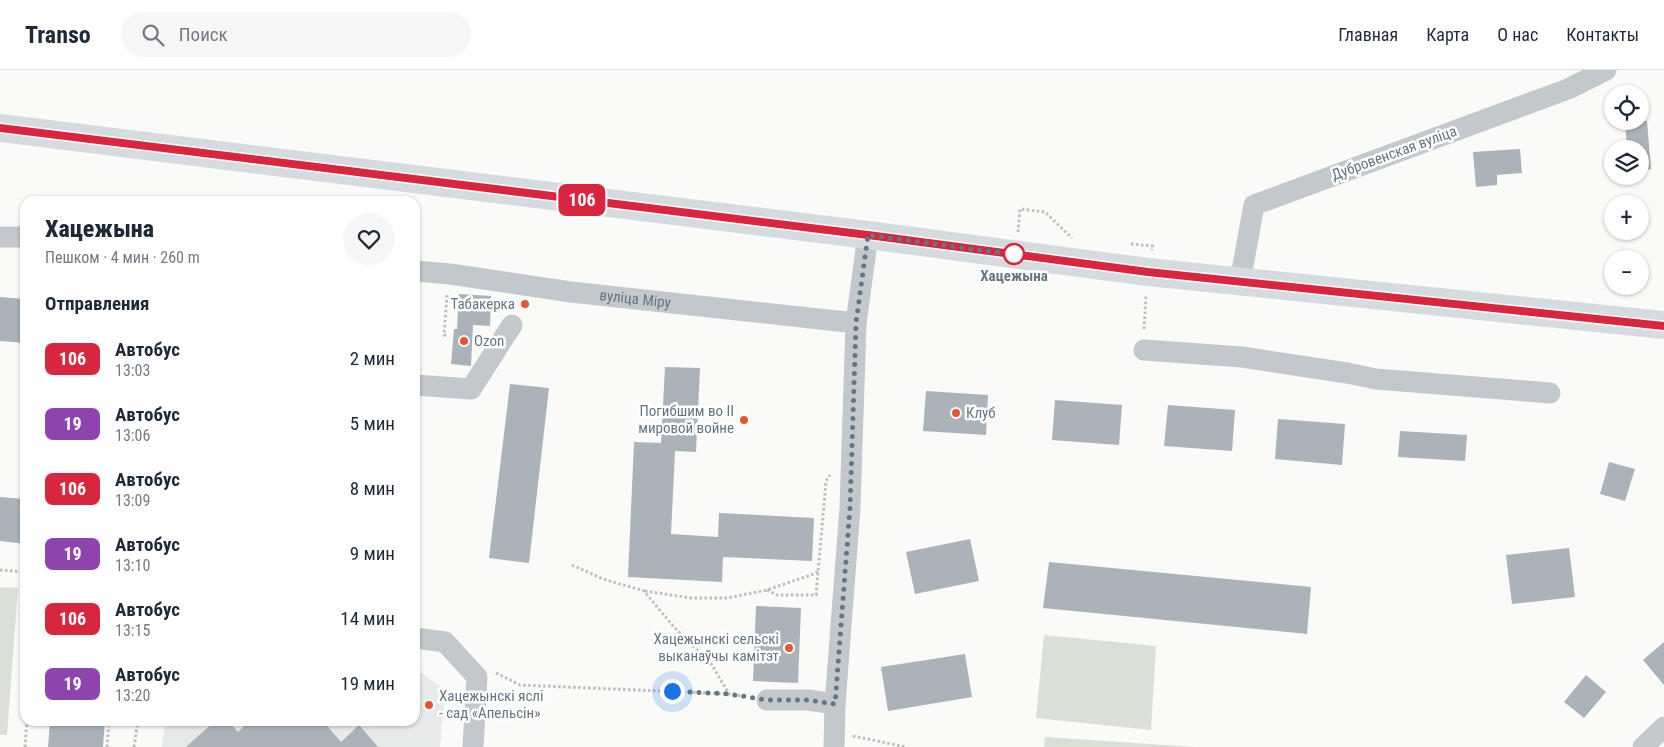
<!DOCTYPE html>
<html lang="ru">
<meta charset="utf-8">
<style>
body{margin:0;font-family:"Roboto Condensed",sans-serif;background:#f6f6f7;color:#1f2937;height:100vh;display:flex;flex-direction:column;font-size:19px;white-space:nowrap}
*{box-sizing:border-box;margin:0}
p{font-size:16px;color:#747a83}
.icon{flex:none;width:28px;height:28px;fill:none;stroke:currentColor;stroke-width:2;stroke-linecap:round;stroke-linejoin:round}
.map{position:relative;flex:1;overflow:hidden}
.sheet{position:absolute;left:20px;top:126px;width:400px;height:530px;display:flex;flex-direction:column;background:#fff;border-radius:15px;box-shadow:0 1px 4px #0004}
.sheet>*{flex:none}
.badge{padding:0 10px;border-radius:8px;font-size:18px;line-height:32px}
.controls{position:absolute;left:1604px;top:15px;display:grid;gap:10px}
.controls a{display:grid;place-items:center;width:45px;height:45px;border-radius:50%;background:#fff;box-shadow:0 1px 4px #0004;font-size:25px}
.you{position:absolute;width:25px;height:25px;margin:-12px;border:4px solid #fff;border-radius:50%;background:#1a73e8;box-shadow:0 0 0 8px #1a73e833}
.map>.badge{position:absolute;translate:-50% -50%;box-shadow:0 0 0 2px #fff}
h2{padding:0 25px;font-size:19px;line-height:45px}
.round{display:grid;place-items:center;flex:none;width:52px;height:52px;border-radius:26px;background:#f6f6f7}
.headline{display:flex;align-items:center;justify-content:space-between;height:85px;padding:0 25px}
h1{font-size:24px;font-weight:800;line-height:38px}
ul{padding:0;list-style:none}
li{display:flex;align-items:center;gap:15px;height:65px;padding:0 25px}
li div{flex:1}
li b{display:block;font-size:19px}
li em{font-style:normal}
li .badge{min-width:55px;font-weight:700;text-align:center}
header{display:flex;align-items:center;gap:30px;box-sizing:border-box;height:70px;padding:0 25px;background:#fff;border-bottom:1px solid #e0e1e3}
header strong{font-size:24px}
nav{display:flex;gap:28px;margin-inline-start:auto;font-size:18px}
.search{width:350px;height:45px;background:#f6f6f7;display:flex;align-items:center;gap:12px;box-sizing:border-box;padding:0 18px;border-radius:28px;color:#747a83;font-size:19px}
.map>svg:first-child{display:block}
.built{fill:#e8e9e9}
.green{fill:#dadfd7}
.building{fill:#aab3b9}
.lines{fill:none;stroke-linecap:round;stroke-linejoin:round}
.path{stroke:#bbbfc2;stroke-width:3;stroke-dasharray:2.5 2.5;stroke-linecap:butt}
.minor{stroke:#c3c8cc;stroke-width:21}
.major{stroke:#d6dbdf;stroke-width:28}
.line-casing{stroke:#fff;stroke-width:11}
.line{stroke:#d7263d;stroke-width:8}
.walk{stroke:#657683;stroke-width:5;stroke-dasharray:0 9}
.stop-dot{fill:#fff;stroke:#d7263d;stroke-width:2.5}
.poi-dot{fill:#e4572e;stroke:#fff;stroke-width:2}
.labels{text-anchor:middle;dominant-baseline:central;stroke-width:5;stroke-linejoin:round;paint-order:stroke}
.street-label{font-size:15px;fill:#657683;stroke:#fff}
.stop-label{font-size:15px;font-weight:bold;fill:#657683;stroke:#fff}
.poi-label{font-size:15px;fill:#657683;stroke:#fff;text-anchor:end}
</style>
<header>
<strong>Transo</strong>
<div class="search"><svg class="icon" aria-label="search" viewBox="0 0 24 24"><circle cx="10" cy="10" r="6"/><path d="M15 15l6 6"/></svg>Поиск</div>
<nav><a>Главная</a><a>Карта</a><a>О нас</a><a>Контакты</a></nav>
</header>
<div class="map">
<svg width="1664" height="677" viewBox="0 0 1664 677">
<rect width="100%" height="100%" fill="#fafaf8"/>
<path class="built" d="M415,598L445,620L440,677H162L165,651H415Z"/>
<path class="green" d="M0,517L18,518L7,665H0Z
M1044,565L1156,576L1151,660L1036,648Z
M1045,667L1196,677H1044Z"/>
<path class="building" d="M1625,51H1647L1651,99L1640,100V79H1612L1611,102L1610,78L1627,77Z
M1520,79L1522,103L1497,105V115L1476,117L1473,82Z
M459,224L491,226L490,256L473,255L471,296L451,294L454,259H457Z
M0,227L25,229V273L0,271Z
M665,297L700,298L696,382L675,381L671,464L718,467L719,443L814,448L812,491L723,487L722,512L628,507L634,372L661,373Z
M510,314L549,318L529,493L489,488Z
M926,321L988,325L986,365L923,361Z
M1055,330L1122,335L1119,375L1052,370Z
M1168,335L1235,340L1232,381L1164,376Z
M1278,349L1345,354L1342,395L1275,389Z
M1400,361L1467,365L1465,391L1398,387Z
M1609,392L1635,399L1625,431L1600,424Z
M0,427L25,429V474L0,471Z
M970,469L979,511L915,524L906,482Z
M1569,478L1575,527L1512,534L1506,485Z
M1049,492L1311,517L1307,564L1043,538Z
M756,536L801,538L798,613L753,611Z
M1664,572V615L1643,590Z
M965,584L972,627L888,641L881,597Z
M1586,605L1606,622L1584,648L1564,632Z
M50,651H105L103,677H48Z
M215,651H228L238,662L249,651H323L341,672L359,655L378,677H186Z"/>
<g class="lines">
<path class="path" d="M1018,162L1020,139L1045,142L1072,168
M1131,174L1153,176L1152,180
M447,225L444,265H448
M1144,259L1146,226
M572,495L603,509L644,521L673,556L712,595L729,624L748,627
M0,500L25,502
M767,520L777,525H816L826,411L830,405
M645,521L691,528H727L767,520L811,505L819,501
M496,603L520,615L729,624
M853,666L906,677
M25,677L27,651
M107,677L109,651
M134,677L138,651"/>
<g class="minor">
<path d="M0,167H25"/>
<path id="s1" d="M415,201L450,204L571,222L856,253"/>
<path d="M1240,212L1254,135L1568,19L1606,0"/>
<path d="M1144,280L1242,287L1347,303L1376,309L1550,323"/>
<path d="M415,315L471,319L512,255"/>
<path d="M415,568L445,572L477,607L473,677"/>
<path d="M767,630H808L835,634"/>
<path d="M834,677L835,634L850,438L856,253L868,165"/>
<path d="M1643,677L1664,657"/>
</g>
<path class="major" d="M0,58L868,165L1148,202L1664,255"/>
</g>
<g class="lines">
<g class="line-casing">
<path id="line" d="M0,58L868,165L1148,202L1664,256"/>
</g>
<use href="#line" class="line"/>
<path class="walk" d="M672,621L729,624L767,630H808L835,634L850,438L856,253L868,165L1016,185L1014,184"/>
</g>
<circle class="stop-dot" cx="1014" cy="184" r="10"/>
<g class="poi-dot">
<circle cx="525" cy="234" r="5"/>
<circle cx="464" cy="271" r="5"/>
<circle cx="956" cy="343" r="5"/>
<circle cx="744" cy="350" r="5"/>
<circle cx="789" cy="578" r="5"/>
<circle cx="429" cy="635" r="5"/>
</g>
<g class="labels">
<g class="street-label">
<text transform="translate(1394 83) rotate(-20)">Дубровенская вуліца</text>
<text stroke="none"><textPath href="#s1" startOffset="222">вуліца Міру</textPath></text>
</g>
<g class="stop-label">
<text x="1014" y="206">Хацежына</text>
</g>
<g class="poi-label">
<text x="515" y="234">Табакерка</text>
<text x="474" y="271" text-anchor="start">Ozon</text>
<text x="734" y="341">Погибшим во II<tspan x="734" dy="17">мировой войне</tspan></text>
<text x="966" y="343" text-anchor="start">Клуб</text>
<text x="779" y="569">Хацежынскі сельскі<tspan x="779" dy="17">выканаўчы камітэт</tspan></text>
<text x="439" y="626" text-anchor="start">Хацежынскі яслі<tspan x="439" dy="17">- сад «Апельсін»</tspan></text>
</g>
</g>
</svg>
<div class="controls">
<a><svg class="icon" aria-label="locate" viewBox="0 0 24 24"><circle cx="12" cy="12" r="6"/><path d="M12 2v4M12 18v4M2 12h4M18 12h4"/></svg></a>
<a><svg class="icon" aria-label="layers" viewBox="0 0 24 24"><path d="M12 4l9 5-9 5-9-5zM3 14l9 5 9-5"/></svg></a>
<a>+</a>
<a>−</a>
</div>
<div class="you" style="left:672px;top:621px"></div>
<b class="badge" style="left:582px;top:130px;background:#d7263d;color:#fff">106</b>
<section class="sheet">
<div class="headline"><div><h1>Хацежына</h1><p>Пешком · 4 мин · 260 m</p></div><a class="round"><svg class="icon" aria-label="heart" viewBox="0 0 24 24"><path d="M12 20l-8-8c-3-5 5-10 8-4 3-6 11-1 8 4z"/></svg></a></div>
<h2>Отправления</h2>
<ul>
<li><span class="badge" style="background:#d7263d;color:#fff">106</span><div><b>Автобус</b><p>13:03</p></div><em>2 мин</em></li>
<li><span class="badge" style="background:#8e44ad;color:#fff">19</span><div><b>Автобус</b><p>13:06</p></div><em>5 мин</em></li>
<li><span class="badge" style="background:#d7263d;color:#fff">106</span><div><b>Автобус</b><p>13:09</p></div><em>8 мин</em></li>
<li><span class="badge" style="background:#8e44ad;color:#fff">19</span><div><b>Автобус</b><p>13:10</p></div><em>9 мин</em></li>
<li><span class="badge" style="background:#d7263d;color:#fff">106</span><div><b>Автобус</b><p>13:15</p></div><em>14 мин</em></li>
<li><span class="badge" style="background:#8e44ad;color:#fff">19</span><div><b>Автобус</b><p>13:20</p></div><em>19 мин</em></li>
</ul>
</section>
</div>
